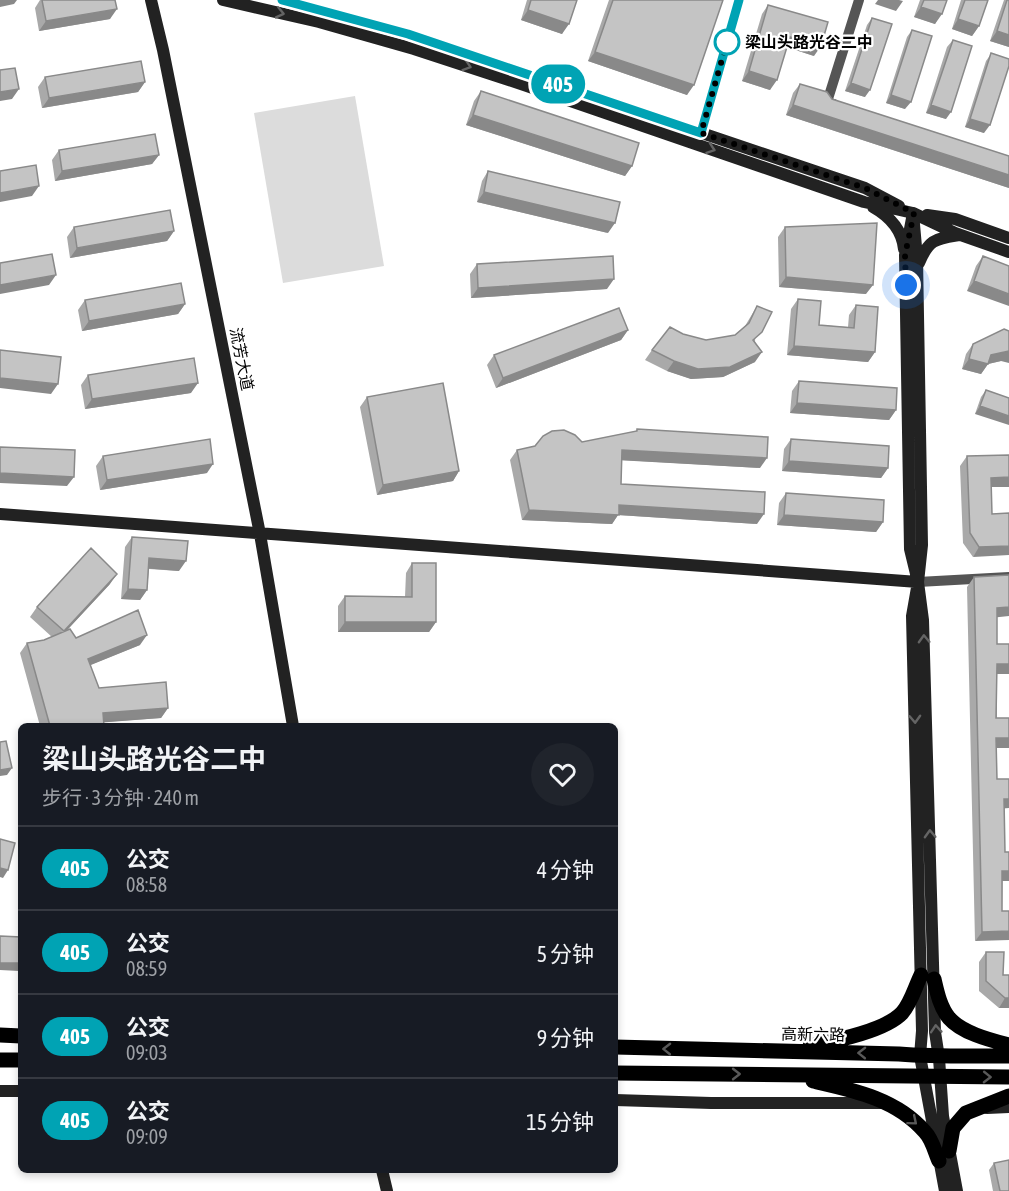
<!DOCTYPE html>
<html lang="zh">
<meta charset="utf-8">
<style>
body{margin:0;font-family:"Asap Condensed","Noto Sans SC",sans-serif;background:#20242c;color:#f1f3f6;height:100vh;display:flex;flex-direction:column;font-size:22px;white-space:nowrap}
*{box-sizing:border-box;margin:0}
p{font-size:20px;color:#9ea1a6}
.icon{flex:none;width:33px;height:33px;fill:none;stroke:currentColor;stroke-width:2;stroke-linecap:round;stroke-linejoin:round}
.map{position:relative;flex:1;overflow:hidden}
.sheet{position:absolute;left:18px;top:723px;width:600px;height:450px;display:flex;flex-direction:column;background:#171b24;border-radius:9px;box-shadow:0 3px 9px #0003}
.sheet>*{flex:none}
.badge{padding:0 12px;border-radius:20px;font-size:21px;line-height:39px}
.you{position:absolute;width:30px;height:30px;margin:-15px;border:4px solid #fff;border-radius:50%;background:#1a73e8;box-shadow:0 0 0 9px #1a73e833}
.map>.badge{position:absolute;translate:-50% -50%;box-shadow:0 0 0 3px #fff}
.round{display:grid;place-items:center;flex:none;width:63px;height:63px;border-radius:32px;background:#20242c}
.overview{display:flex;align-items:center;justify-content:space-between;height:102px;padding:0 24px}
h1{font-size:28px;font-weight:700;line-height:45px}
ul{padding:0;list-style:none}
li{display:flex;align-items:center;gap:18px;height:84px;padding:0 24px;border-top:2px solid #363941}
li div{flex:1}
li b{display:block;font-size:22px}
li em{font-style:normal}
li .badge{min-width:66px;font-weight:700;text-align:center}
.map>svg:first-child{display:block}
.pitch{fill:#dcdcdc}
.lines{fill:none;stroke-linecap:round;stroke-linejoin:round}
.street{stroke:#555;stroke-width:10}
.secondary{stroke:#222;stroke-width:12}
.primary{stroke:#000;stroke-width:15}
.wall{fill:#a9a9a9}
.shaded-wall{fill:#898989}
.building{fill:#c4c4c4;stroke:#898989;stroke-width:1.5}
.oneway{stroke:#646464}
.oneway2{stroke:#595959}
.line-casing{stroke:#fff;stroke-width:14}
.line{stroke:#00a3b4;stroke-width:9}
.walk{stroke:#000;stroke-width:6;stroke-dasharray:0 10.8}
.stop-dot{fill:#fff;stroke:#00a3b4;stroke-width:3}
.labels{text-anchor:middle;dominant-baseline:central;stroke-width:4.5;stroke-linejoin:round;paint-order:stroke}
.stop-label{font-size:16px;font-weight:bold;fill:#000;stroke:#fff;text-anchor:start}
.street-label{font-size:16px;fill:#000;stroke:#fff}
</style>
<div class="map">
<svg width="1009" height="1191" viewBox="0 0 1009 1191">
<rect width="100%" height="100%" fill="#fff"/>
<path class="pitch" d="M355,96L384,266L283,283L254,113Z"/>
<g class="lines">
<path class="street" d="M834,104L827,102L859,0
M918,582L1009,577"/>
<path class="secondary" d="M151,0L163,50L260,534L293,726
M223,0L319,22L414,49L524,85L864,202L913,213L955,233L1009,252
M282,0L408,34L865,188L899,206
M701,133L739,0
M873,207C889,216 902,230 904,249
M913,213L917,258L922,545L918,582L910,549L905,255Z
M927,215L955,219L1009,238
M919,263C929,239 935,239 959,235
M0,514L918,582
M0,1091H21
M615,1100L711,1103H881
M987,1108L1009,1107
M382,1170L387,1191
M945,1191L920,1056L922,1031L912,616L918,582L923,620L935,1032L939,1058L943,1116L957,1191"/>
<path class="primary" d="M934,979C937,992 940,1007 949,1018C962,1033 990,1040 1009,1045
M0,1035L21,1036
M810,1046C834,1041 885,1031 902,1013C911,1003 915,987 921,975
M615,1047L899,1054C936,1057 972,1056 1009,1056
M0,1060H21
M615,1073L1009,1077
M813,1081C853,1090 897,1099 925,1132C932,1139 935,1152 939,1161
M949,1151L953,1128L966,1113L1009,1096"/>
</g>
<path class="wall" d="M40,0H115L110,19L39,31L35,8Z
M527,0H577L562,34L521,20Z
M609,0H723L687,95L588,61Z
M920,0H947L935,24L914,17Z
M961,0H988L979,26L972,36L952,29Z
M1004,0H1009V47L990,41Z
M768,5L814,56L787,47L770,90L742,81L762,14Z
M872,18L865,97L845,91L867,25Z
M912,30L905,109L886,103L907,37Z
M953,40L946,119L926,113L947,47Z
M991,54L984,133L965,127L986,61Z
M45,77L145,82L138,92L42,108L38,87Z
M800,84L832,99L1009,156V188L786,115L793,93Z
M481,91L632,166L625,176L466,125L474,101Z
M59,150L159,155L152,164L55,181L52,160Z
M488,171L608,233L477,202L482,181Z
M74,227L174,231L167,241L70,258L67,237Z
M785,227L866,294L779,287L778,237Z
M983,256L1009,266L967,291L976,266Z
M477,264L607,289L471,298L470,274Z
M798,299L819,325L848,327L849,315L856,305L875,352L868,362L787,355L791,309Z
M85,300L185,304L178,314L82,331L78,310Z
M757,306L755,342V362L723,377L691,379L667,371L645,360L652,350L683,334L706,340L735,335L745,326Z
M628,330L621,340L496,388L487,365L494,355Z
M973,344L1001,361L988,364L981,374L962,369L966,354Z
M88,375L191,393L85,409L81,385Z
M799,381L896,410L889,420L790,413L792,391Z
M986,390L1009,398L975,414L981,397Z
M367,397L459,471L453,481L377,495L360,407Z
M637,429L760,468L622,460L621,484L757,524L618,515L612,524L522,520L510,460L517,450L582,442L635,432Z
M791,439L888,468L881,478L782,471L784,449Z
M103,456L207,473L100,490L96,466Z
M967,456L991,487L992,514L1009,513L973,557L963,543L960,466Z
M786,493L883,522L876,532L777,525L779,503Z
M132,537L179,571L149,569L147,590L140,600L121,599L125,547Z
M412,563L436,622L429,632H338V606L345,596L405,597L406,573Z
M974,577L997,617V644H1009V674H997V779L1004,809L1002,911L975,941L967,587Z
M110,584L66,631L76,638L140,645L90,665L99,688L168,708L161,718L104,722V726H40L20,653L27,643L44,640L52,637L30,617L37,607Z
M986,952L1003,975L1009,1008H999L979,991V962Z
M994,1163L1009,1191H993L989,1170Z"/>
<path class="shaded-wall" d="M0,0H17L14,4L0,7Z
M878,0H899L903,1L896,11L875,4Z
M921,7L942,14L935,24L914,17Z
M117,9L110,19L39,31L46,21Z
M528,10L569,24L562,34L521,20Z
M958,19L979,26L972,36L952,29Z
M997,31L1009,35V47L990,41Z
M790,37L821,46L814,56L783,46Z
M595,52L694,85L687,95L588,61Z
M749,71L777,80L770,90L742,81Z
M145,82L138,92L42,108L49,98Z
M851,83L870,90L865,97L845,91Z
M19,89L12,99L0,101V92Z
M891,95L911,102L905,109L886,103Z
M793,105L1009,175V188L786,115Z
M931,105L951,112L946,119L926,113Z
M473,115L632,166L625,176L466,125Z
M970,119L990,125L984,133L965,127Z
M159,155L152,164L55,181L62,171Z
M39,186L32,196L0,202V193Z
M484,192L615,223L608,233L477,202Z
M174,231L167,241L70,258L77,248Z
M56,275L49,285L0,294V285Z
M786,277L873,285L866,294L779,287Z
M614,279L607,289L471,298L478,288Z
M974,281L1009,294V306L967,291Z
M185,304L178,314L82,331L89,321Z
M628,330L621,340L496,388L503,378Z
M794,346L875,352L868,362L787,355Z
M1008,351H1009V363L1001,361L988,364L981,374L962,369L969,359L991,355Z
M762,352L755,362L723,377L691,379L667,371L674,361Z
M0,378L58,384L51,394L0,388Z
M198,383L191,393L85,409L92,399Z
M797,403L896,410L889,420L790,413Z
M980,406L1009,416V425L975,414Z
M622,450L767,458L760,468L616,460Z
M789,461L888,468L881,478L782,471Z
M213,464L207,473L100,490L107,480Z
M459,471L453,481L377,495L383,485Z
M0,473L74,477L67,486L0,483Z
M1009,477V487H984L991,478Z
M619,505L764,514L757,524L618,515L612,524L522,520L529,510Z
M784,515L883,522L876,532L777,525Z
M1009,546V555L973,557L979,547Z
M149,558L186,561L179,571L142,568Z
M117,574L110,584L57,641L64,631Z
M128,589L147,590L140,600L121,599Z
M1009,607V616L990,618L997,608Z
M345,622H436L429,632H338Z
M147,635L140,645L81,669L88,659Z
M997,664H1009V674H990Z
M168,708L161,718L96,723L103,713Z
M996,738H1009V748H989Z
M12,768L7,775L0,776V770Z
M1004,799H1009V808L997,809Z
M0,868L8,870L3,878L0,877Z
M1002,871H1009V881H995Z
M1009,931V940L975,941L982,932Z
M0,963H21V967L19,971L0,970Z
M1005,998H1009V1008H999Z"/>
<path class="building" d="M42,0H115L117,9L46,21Z
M531,0H577L569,24L528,10Z
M613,0H723L694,85L595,52Z
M924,0H947L942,14L921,7Z
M965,0H988L979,26L958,19Z
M1007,0H1009V35L997,31Z
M768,5L828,22L821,46L790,37L777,80L749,71Z
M872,18L892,24L870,90L851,83Z
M912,30L932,36L911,102L891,95Z
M953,40L972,46L951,112L931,105Z
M991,53L1009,59V66L990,125L970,119Z
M141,61L145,82L49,98L45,77Z
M15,68L19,89L0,92V70Z
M800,84L827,92L832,99L1009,156V175L793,105Z
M481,91L639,143L632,166L473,115Z
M155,134L159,155L62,171L59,150Z
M36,165L39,186L0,193V171Z
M488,171L620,202L615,223L484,192Z
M170,210L174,231L77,248L74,227Z
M877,223L873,285L786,277L785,227Z
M52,254L56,275L0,285V263Z
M613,256L614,279L478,288L477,264Z
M983,256L1009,266V294L974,281Z
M181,283L185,304L89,321L85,300Z
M798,299L821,301L819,325L854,328L856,305L878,307L875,352L794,346Z
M757,306L772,312L762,332L753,340L762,352L730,367L698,369L674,361L652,350L670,327L683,334L706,340L735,335L749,323Z
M619,308L628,330L503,378L494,355Z
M1004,329L1009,331V351L991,355L988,364L969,359L973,344Z
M0,350L61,357L58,384L0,378Z
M194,358L198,383L92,399L88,375Z
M799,381L897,388L896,410L797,403Z
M443,383L459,471L383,485L367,397Z
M986,390L1009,398V416L980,406Z
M637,429L768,437L767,458L622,450L621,484L765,492L764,514L619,505V515L529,510L517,450L535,446L543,436L552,431L564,430L575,435L582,442L637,431Z
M210,439L213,464L107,480L103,456Z
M791,439L889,446L888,468L789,461Z
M0,447L75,450L74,477L0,473Z
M1009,455V477L991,478L992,514L1009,513V546L979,547L970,533L967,456Z
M786,493L884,500L883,522L784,515Z
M132,537L188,541L186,561L149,558L147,590L128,589Z
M91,548L117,574L64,631L37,607Z
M412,563H436V622H345V596L412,597Z
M1009,575V607L997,608V644H1009V664H997L996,718H1009V738H996L997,779H1009V799H1004L1005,852H1009V871H1002V911H1009V931L982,932L974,577Z
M138,610L147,635L88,659L99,688L166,682L168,708L103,713L104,726H50L27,643L44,640L70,629L76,638Z
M6,741L12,768L0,770V742Z
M0,839L15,843L8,870L0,868Z
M0,936L21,937V963H0Z
M986,952H1004L1003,975H1009V998H1005L986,981Z
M1009,1160V1191H1000L994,1163Z"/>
<defs><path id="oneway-chevron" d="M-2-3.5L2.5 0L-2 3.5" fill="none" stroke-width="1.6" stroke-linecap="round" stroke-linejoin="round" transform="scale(1.5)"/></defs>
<g class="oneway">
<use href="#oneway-chevron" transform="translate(280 13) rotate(13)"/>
<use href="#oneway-chevron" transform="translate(467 66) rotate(18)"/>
<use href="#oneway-chevron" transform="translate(711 149) rotate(19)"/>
<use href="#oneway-chevron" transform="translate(924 639) rotate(-92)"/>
<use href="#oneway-chevron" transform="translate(915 719) rotate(88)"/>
<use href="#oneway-chevron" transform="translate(930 834) rotate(-92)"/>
<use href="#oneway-chevron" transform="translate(936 1029) rotate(-94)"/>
</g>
<g class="oneway2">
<use href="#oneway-chevron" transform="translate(667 1049) rotate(-179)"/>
<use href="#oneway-chevron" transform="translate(862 1053) rotate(-179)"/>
<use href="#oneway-chevron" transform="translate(736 1074)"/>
<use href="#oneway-chevron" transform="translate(987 1077) rotate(1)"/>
<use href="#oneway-chevron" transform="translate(913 1121) rotate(40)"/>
</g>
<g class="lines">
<g class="line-casing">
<path id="line" d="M282,0L408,34L701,133L739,0"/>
</g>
<use href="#line" class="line"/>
<path class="walk" d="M727,42L701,133L865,188L914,213L905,255L906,285"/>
</g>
<circle class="stop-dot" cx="727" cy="42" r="12"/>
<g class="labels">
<g class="stop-label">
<text x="745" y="42">梁山头路光谷二中</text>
</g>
<g class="street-label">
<text transform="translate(242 359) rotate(79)">流芳大道</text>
<text transform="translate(813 1034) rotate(1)">高新六路</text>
</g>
</g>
</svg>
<div class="you" style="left:906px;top:285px"></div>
<b class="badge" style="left:558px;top:84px;background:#00a3b4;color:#fff">405</b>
<section class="sheet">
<div class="overview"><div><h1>梁山头路光谷二中</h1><p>步行 · 3 分钟 · 240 m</p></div><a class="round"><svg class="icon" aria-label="heart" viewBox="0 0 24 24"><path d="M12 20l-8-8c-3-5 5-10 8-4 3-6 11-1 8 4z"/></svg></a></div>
<ul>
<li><span class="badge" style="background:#00a3b4;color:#fff">405</span><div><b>公交</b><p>08:58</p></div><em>4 分钟</em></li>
<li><span class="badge" style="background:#00a3b4;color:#fff">405</span><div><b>公交</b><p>08:59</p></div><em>5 分钟</em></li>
<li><span class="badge" style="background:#00a3b4;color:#fff">405</span><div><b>公交</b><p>09:03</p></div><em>9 分钟</em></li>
<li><span class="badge" style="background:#00a3b4;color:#fff">405</span><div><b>公交</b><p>09:09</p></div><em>15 分钟</em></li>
</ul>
</section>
</div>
